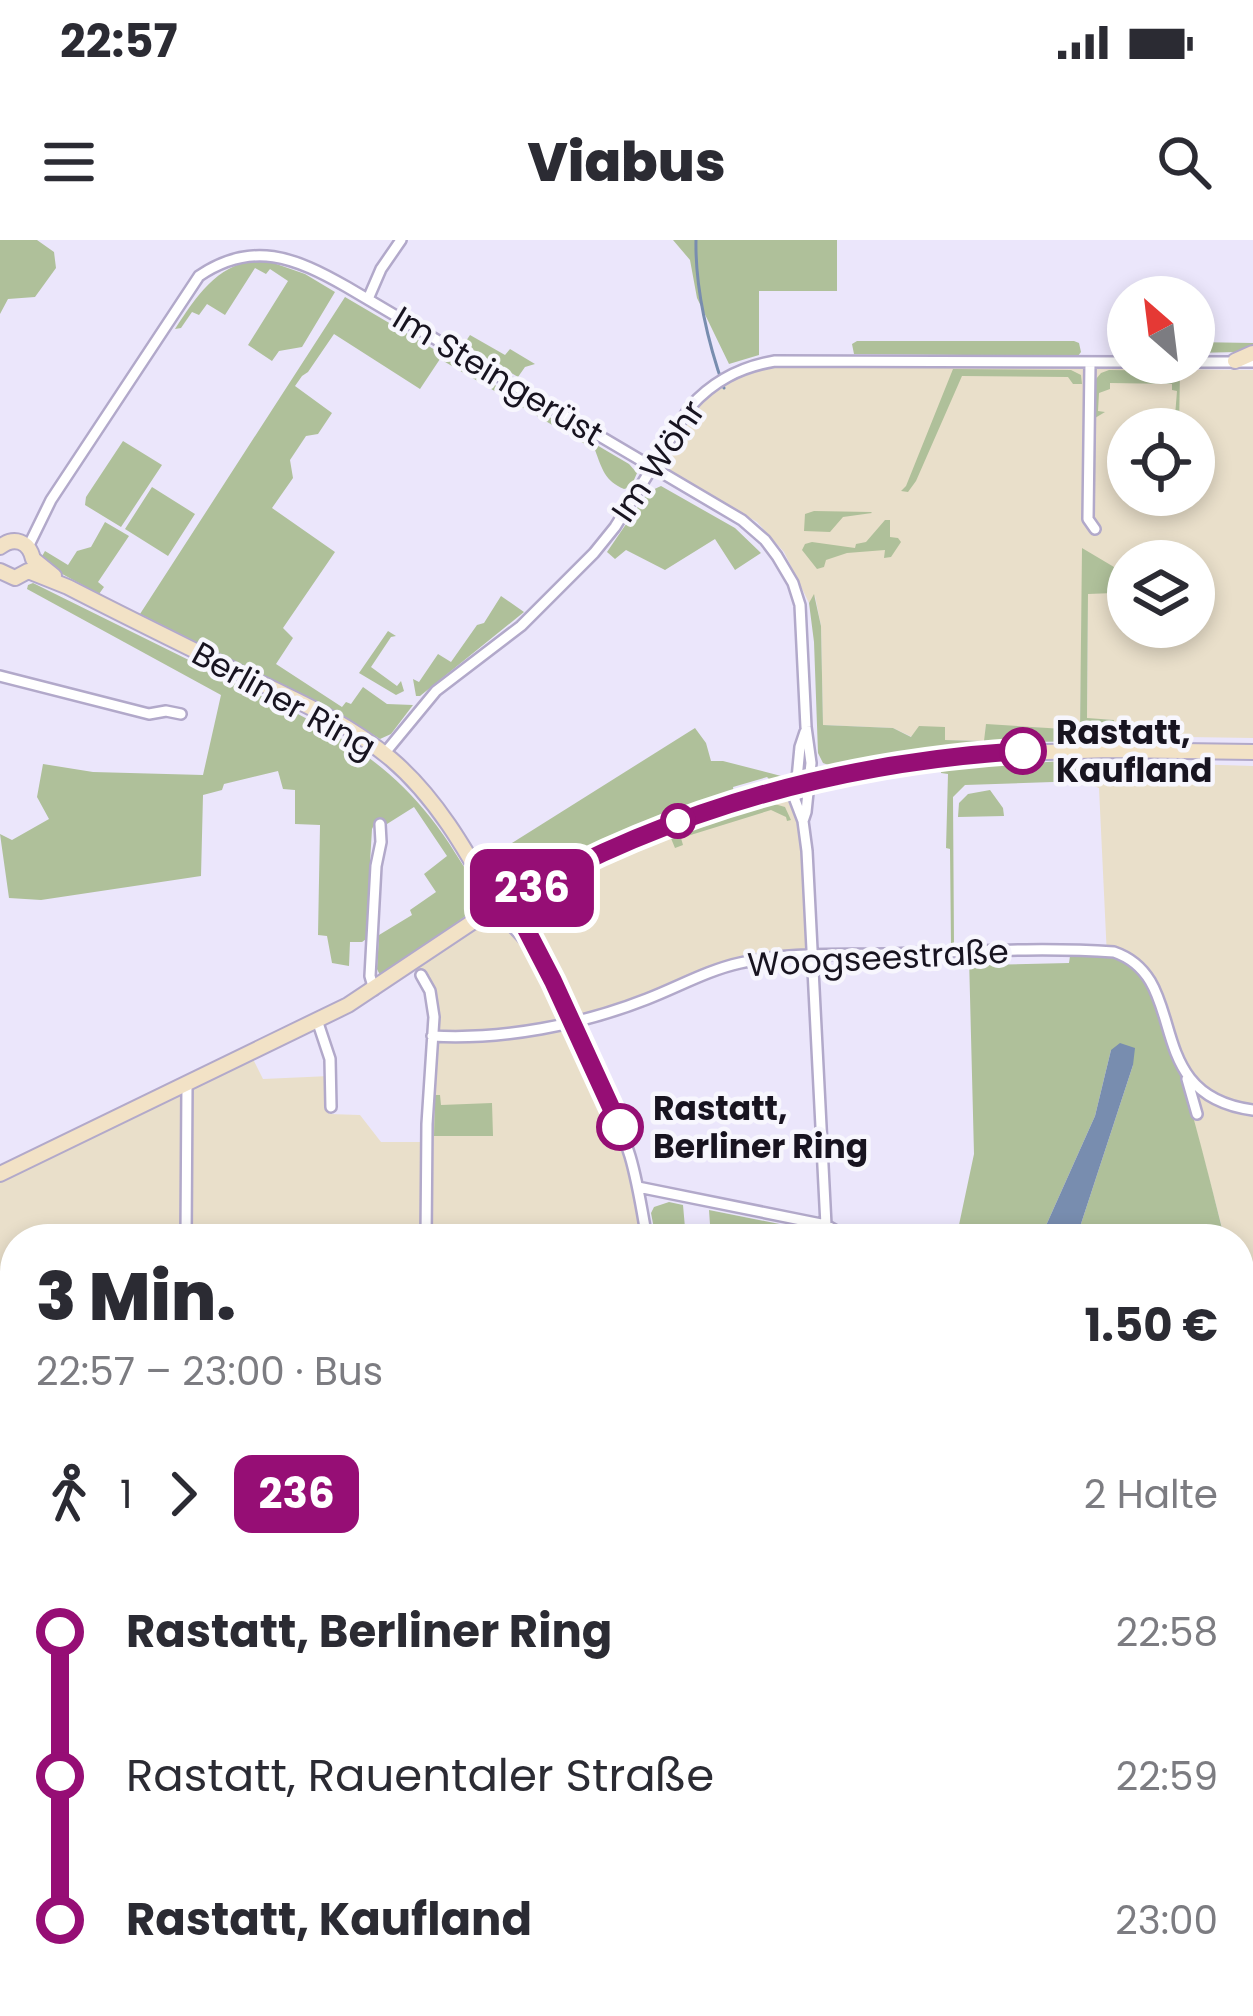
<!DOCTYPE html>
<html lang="de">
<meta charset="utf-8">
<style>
body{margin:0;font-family:Poppins,sans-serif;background:#f7f7f7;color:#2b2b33;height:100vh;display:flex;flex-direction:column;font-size:45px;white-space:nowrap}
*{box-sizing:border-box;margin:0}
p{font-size:39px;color:#7c7c81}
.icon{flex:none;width:66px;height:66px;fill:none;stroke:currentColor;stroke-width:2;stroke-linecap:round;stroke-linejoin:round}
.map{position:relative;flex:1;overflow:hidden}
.sheet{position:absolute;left:0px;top:984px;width:1254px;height:792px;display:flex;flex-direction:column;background:#fff;border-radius:48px 48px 0 0;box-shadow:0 6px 18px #0003}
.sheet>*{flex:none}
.badge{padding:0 24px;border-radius:18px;font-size:42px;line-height:78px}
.needle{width:78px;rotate:332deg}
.tools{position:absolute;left:1107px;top:36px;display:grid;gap:24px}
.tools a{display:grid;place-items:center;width:108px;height:108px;border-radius:50%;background:#fff;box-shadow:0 6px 18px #0003;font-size:60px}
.map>.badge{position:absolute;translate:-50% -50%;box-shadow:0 0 0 6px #fff}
.legs{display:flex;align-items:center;gap:18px;height:132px;padding:0 36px;font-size:39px}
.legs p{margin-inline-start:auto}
.head{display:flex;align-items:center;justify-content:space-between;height:204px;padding:0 36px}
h1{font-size:66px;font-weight:800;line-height:90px}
ul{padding:0 36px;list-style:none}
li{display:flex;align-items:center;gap:42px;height:144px;font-size:45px}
li i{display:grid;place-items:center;width:18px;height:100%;margin:0 15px;background:currentColor}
li i::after{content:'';width:30px;height:30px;margin:-15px;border:9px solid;border-radius:50%;background:#fff}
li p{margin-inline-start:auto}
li:first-child i{background:linear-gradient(#0000 50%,currentColor 0)}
li:last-child i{background:linear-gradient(currentColor 50%,#0000 0)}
.status{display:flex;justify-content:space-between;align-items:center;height:84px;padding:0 60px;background:#fff;direction:ltr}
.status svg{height:33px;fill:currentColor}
header{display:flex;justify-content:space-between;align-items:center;height:156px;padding:0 36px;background:#fff;font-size:54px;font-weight:800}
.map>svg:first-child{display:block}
.commercial{fill:#e9dfca;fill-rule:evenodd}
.green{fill:#afc09a}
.water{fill:#788daf}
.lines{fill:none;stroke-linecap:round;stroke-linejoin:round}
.stream{stroke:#788daf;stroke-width:3}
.street-casing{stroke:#b2a9ca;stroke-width:14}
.secondary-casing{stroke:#b2a9ca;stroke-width:18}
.street{stroke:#fff;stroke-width:9}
.secondary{stroke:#f2e2c6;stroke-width:14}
.rail{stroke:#3d3947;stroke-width:3}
.line-1-casing{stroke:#fff;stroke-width:27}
.line-1{stroke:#960e75;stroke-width:18}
.stop-1-dot{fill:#fff;stroke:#960e75;stroke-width:6}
.labels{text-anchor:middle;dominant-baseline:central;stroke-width:9;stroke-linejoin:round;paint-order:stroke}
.street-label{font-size:33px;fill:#181420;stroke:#f7f6fd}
.stop-label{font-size:33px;font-weight:bold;fill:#181420;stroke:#f7f6fd;text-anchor:start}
</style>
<div class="status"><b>22:57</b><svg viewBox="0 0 49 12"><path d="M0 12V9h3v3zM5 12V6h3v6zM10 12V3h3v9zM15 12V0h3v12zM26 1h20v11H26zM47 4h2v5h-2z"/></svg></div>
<header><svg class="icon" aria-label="menu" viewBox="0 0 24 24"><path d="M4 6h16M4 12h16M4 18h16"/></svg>Viabus<svg class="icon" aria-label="search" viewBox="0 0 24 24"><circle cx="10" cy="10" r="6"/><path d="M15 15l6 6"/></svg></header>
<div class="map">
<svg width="1253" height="1776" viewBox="0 0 1253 1776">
<rect width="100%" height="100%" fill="#ebe6fb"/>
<path class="commercial" d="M789,126L1253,130V498L1187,497L1186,503L1177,502V483H1127V501H1115L1114,480L1087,479L1088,353L1083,308L1080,490L986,485L985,501L945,500V487L912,497L893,488L823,485L821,386L815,356L809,363L784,312L757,282L661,226L686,182L700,164L725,144L752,131ZM1128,189H1194V255H1128ZM1128,321H1194V387H1128Z
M1093,521L1253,526V1112H1239V999H1225L1178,821L1133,720L1107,717L1099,548L1094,546Z
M800,551L808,713L769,716L614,767L576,776L508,666L616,612L706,577Z
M503,668L570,785L617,889L632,936L641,999H15V1384L0,1383V940L252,817L263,839L330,836L329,874L360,875L381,902H428L436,779L427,741L415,725Z"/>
<path class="green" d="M0,0H37L54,12L56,28L35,57L8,59L0,74Z
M673,0H837V51H759V115L729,124L697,58L690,20Z
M262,19L305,34L335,52L302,107L279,111L272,121L248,105L288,41L270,29L266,34L255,28L225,75L207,64L199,75L192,72L181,88L175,89C198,54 217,24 262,19Z
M345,57L629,224L637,233L631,247L624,249C605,241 602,229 595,210L440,119L420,149L334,94L308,132L302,136L295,146L332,173L318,194L306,196L290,220L293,238L272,268L335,312L283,388L293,398L276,424L342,467L346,462L351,464L363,447L387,464L413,465L391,494L380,499L338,473L140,374Z
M470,95L505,115L510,109L535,124L525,127L518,137L468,107L466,101Z
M857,101H1074L1079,103L1081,112L1078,116L854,114L852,104Z
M1194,102L1253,103V107L1237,112L1194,113Z
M953,129L1071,130L1081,135L1082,144H1073L1068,137L962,136L916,241L908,252L901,251L906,246Z
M1109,130L1180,131L1179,189H1174L1177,151L1172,150V144L1110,143V149L1099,153L1098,171L1105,172L1095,178L1096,139L1101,133Z
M123,201L162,225L121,287L85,265L86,257Z
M661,246L735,288L761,313L735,330L715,299L665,330L626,310L615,319L607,312L648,252Z
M152,247L195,274L168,316L125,289Z
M814,271L871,272L872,273L843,277L830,292L804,291L805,274Z
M885,280H890V297L898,298L901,302L891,317L884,318L885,310L847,313L826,320L824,327L817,329L802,310L805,304L812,302L855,308L856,304L866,302Z
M105,282L129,296L98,342L104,347L99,354L42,323L41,318L45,311L68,325L77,311L91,307Z
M1082,308L1114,327V353L1088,354L1087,478L1114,480L1115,501L1025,502L947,507L831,526L823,523L818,513L814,402L809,363L814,354L821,386L823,485L893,488L911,497L919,486L945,487V500L984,501L986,484L1080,490Z
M33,343L296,473C348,500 394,531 430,577C448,599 462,625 478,648L481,662L478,667L387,733L380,735L377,729L379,695L412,675L410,670L436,652L424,634L447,616L414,567L387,584L376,581L372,589L368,656L372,657L369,697L362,702H350L349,726L332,723L327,696L318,695L320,585L295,584V550L283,549L278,531L224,544L222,550L203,555L201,636L41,660L9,658L0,594L12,600L49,579L37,557L43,524L93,532L203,535L221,455L27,349L28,345Z
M501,356L524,372L420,456H416L413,439L419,442L438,414L451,422L477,385L484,383Z
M388,391L396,396L391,397L371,427L397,446L401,441L404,451L396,455L359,433Z
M1127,482L1177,483V502L1127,501Z
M695,488L706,503L711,521H723L785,537L772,542L767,537L733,547L734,554L643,587L520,644L508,643L488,618Z
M1062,521L1081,523L1084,527L1082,541L965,545L953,557L954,705H951L950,609L946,608L948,534L941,533V529Z
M990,550L1003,568L1004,576L958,577L959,563L968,554Z
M771,563L785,567L791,580L787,581L786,577L771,570L681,598L683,605L675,608L670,596Z
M1070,716C1089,717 1119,713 1135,722C1162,737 1214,958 1225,999H1076L1133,825L1111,810L1095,876L1040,999H956L974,914L969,717H982L983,725L1069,723Z
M435,855H440L441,865L492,863L493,896H434Z
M669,962L683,965L686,999H656L651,973L654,967Z
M709,970L854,999H818L753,988L746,991L743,999H711Z
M0,1396L15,1397V1524L0,1529Z
M0,1566L15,1572V1633L0,1629Z
M49,1761L95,1763L93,1776H46Z
M933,1761H987L983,1776H931L934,1775Z"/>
<path class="water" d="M1120,803L1135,808L1133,825L1076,999H1040L1095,876L1111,810Z"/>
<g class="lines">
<path class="stream" d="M696,0C695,48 708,103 724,148"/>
<g class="street-casing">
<path id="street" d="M368,59L381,29L401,0
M1194,122H1253
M1090,123L1088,279L1095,289
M28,307L51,260L199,36C252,0 295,17 347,47L742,280L765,300L777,316L793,343L800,365L806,487L811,523L806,572L803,581
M0,436L149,474L166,471L181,474
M805,492L800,507L795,560L803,581L807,611L826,985
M384,514L436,451L521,386L594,313L615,287L690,167C713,141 740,127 775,121L1128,122
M511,660C554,742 602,827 630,916C638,943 642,971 647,999
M498,667L507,681L533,709
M421,735L430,751L434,777L427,884L426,999
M374,750L370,736L376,626L381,602L380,584
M317,780L330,819L331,867
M432,796C503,800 581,785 647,759C678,747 708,730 740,723C787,712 838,715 886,714C961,712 1039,707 1114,712C1193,739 1138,855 1253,870
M1187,839L1197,874
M638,947L826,985L838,992L873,999
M186,999L187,843
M1239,1374L1253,1375
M0,1391L15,1392
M1239,1636L1253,1638
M0,1647L15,1651
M0,1769L35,1772L38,1761
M615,1776L616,1761
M1248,1776L1253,1758"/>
</g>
<g class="secondary-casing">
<path id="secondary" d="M1235,121L1253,113
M0,307C14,296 29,301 33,319L54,336
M0,331L15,338L28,331L68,347C128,378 188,407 248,437C298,461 348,483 391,519C438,559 468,614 498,667
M475,619L488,628L511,660
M0,934L348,765L480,677L564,631L678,581L731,563L850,532L984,514L1110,510L1253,512"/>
</g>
<use href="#street" class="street"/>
<use href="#secondary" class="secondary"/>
<path class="rail" d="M0,1632L15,1636"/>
</g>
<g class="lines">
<g class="line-1-casing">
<path id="line-1" d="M620,887L553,741L511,660C668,570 842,522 1023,511"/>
</g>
<use href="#line-1" class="line-1"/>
</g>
<g class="stop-1-dot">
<circle cx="1023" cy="511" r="21"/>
<circle cx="678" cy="581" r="15"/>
<circle cx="620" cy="887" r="21"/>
</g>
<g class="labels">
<g class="street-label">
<text transform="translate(498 136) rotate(31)">Im Steingerüst</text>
<text transform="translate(658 221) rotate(-56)">Im Wöhr</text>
<text transform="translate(284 460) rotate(29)">Berliner Ring</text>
<text transform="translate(878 718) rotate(-3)">Woogseestraße</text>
</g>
<g class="stop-label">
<text x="1056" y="492">Rastatt,<tspan x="1056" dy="38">Kaufland</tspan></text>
<text x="653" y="868">Rastatt,<tspan x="653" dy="38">Berliner Ring</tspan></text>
</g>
</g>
</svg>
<div class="tools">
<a><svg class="needle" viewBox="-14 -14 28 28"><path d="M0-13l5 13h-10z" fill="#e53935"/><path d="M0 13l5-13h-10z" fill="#7c7c81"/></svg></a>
<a><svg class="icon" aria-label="locate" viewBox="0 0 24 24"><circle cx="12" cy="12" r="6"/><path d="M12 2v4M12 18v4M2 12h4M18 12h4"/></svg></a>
<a><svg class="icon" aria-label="layers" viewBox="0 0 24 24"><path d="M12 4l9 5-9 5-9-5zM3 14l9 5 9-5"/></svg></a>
</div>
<b class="badge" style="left:532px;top:648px;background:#960e75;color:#fff">236</b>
<section class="sheet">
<div class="head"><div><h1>3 Min.</h1><p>22:57 – 23:00 · Bus</p></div><b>1.50 €</b></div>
<div class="legs"><svg class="icon" aria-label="walk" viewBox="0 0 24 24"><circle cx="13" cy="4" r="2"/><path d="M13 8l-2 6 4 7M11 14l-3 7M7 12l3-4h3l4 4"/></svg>1<svg class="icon" aria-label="forward" viewBox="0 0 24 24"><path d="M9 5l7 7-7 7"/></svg><b class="badge" style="background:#960e75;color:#fff">236</b><p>2 Halte</p></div>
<ul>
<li><i style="color:#960e75"></i><b>Rastatt, Berliner Ring</b><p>22:58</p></li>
<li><i style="color:#960e75"></i><span>Rastatt, Rauentaler Straße</span><p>22:59</p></li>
<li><i style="color:#960e75"></i><b>Rastatt, Kaufland</b><p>23:00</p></li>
</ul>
</section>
</div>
